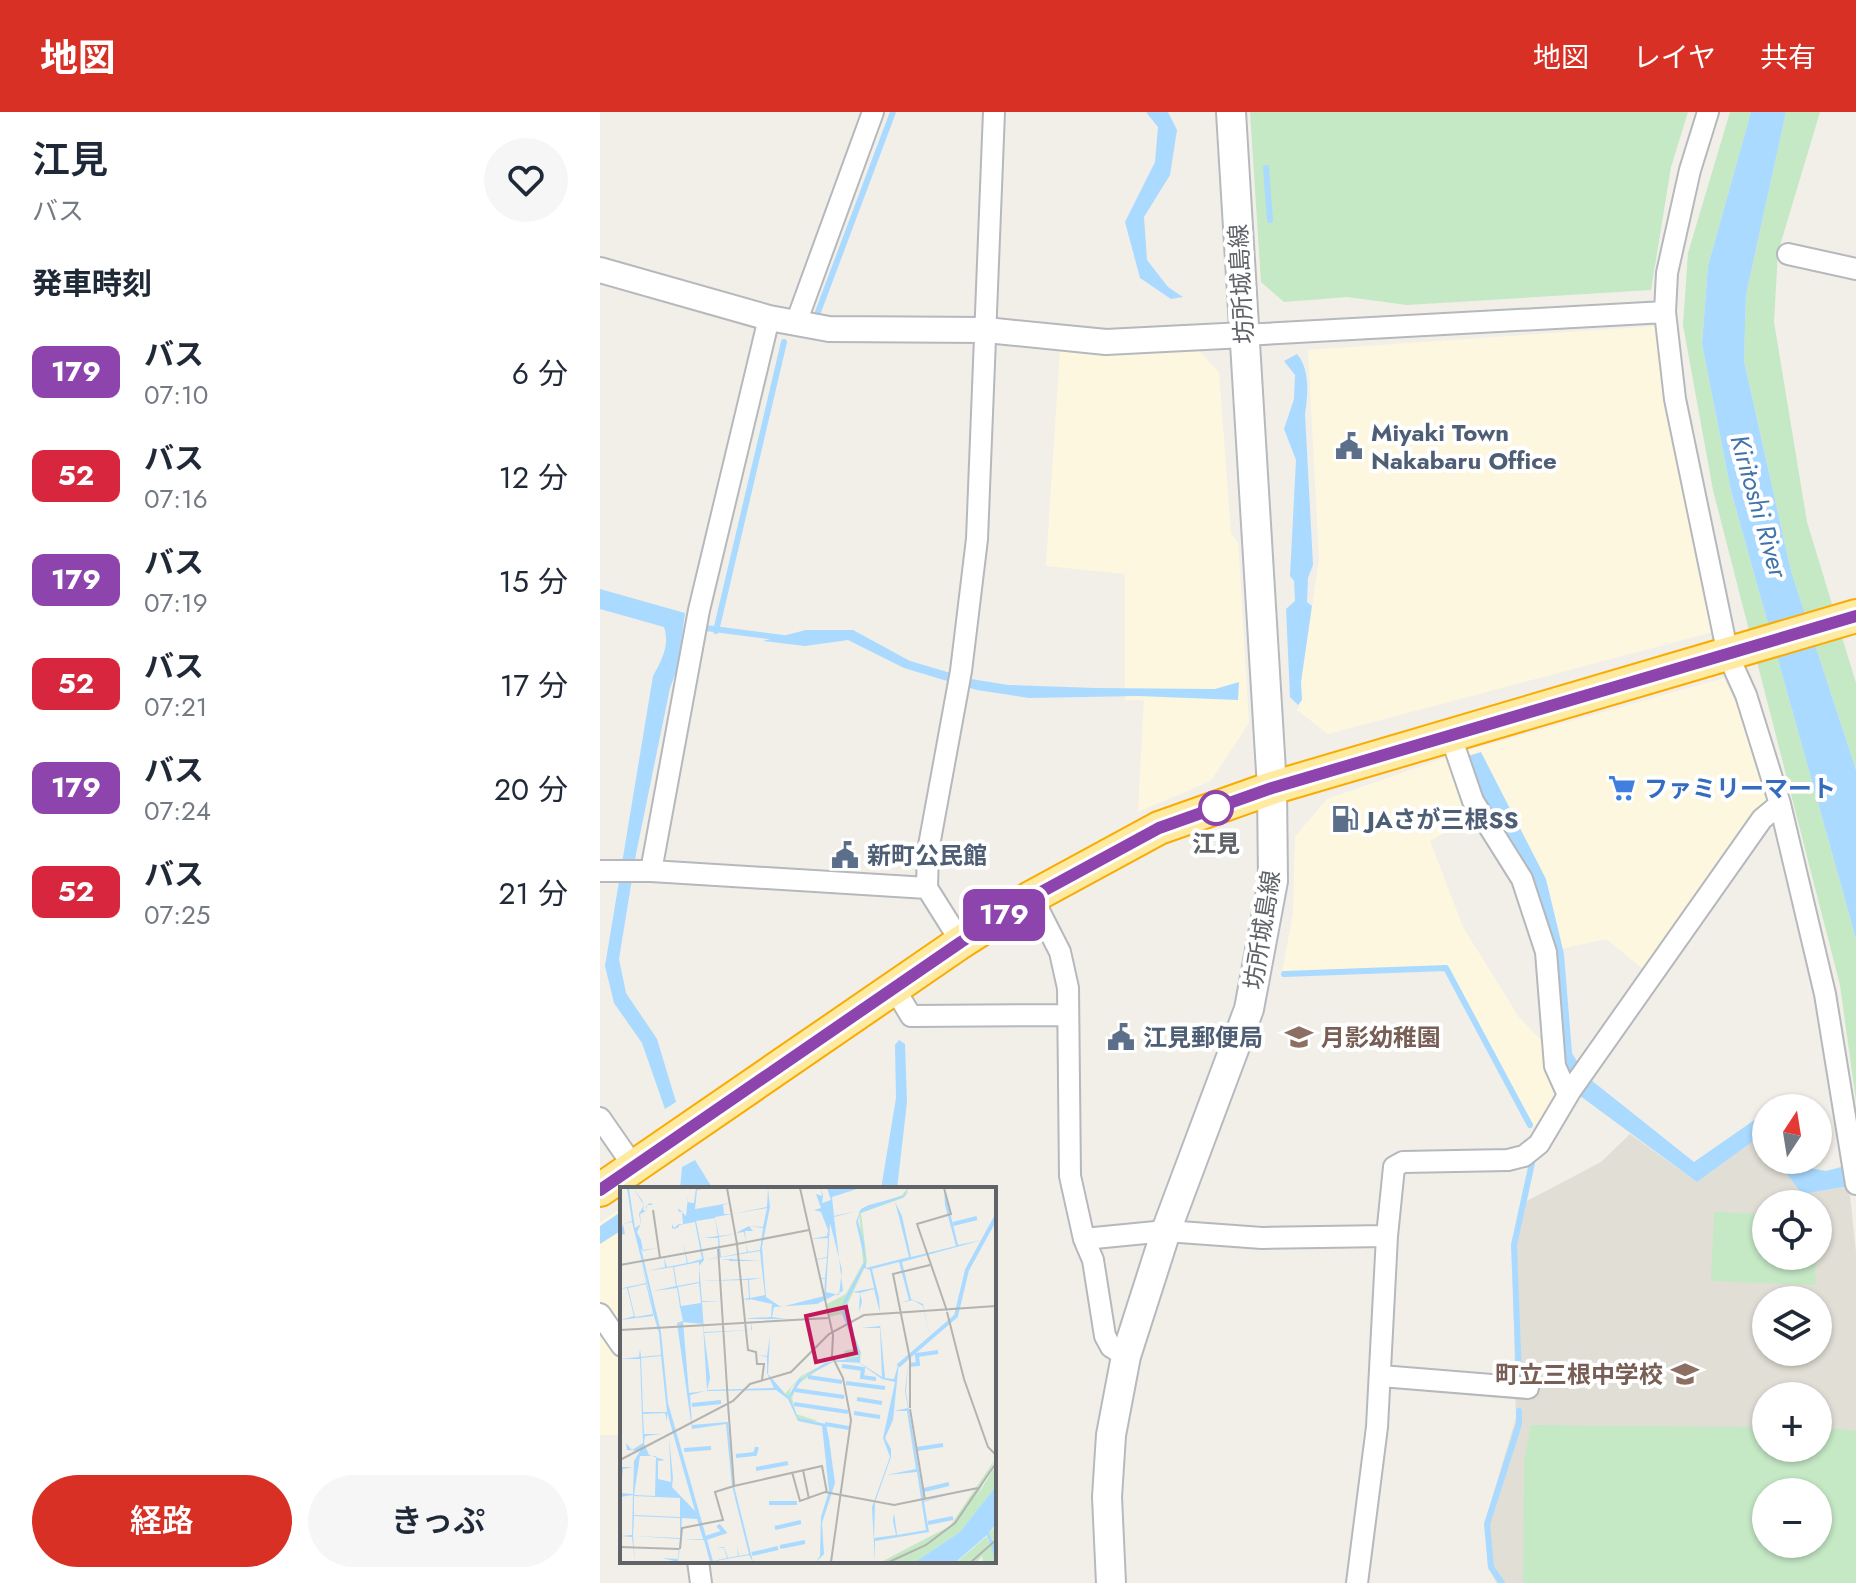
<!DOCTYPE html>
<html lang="ja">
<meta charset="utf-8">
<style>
body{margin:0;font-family:Jost,"Noto Sans JP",sans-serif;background:#f6f6f7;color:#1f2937;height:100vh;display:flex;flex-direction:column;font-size:30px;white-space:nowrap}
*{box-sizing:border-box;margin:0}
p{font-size:26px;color:#747a83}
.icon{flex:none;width:44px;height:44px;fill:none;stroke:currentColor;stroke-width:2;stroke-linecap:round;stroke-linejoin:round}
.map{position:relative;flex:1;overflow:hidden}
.side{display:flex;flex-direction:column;background:#fff;width:600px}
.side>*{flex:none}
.badge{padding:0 16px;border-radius:12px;font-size:28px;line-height:52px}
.needle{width:52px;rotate:12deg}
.buttons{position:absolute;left:1152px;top:982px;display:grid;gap:16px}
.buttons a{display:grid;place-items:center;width:80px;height:80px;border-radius:50%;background:#fff;box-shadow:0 2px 6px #0004;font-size:40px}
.map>.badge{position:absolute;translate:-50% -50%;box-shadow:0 0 0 4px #fff}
h2{padding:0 32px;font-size:30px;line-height:72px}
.round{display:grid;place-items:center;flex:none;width:84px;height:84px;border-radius:42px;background:#f6f6f7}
.head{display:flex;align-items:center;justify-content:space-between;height:136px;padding:0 32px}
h1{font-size:38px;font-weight:600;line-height:60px}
.button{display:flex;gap:16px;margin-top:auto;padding:16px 32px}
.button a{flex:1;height:92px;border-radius:48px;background:#d93025;color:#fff;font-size:32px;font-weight:600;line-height:92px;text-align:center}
.button a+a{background:#f6f6f7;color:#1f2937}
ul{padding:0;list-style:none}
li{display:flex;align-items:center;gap:24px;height:104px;padding:0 32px}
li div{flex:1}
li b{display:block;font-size:30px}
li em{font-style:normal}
li .badge{min-width:88px;font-weight:700;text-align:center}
header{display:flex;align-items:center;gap:48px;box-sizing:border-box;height:112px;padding:0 40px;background:#d93025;color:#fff}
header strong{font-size:38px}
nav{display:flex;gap:44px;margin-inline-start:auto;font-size:28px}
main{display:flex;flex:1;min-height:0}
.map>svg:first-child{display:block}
.commercial{fill:#fef7e0}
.education{fill:#e1ded6;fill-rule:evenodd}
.green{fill:#c5e8c5;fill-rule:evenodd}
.water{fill:#aadaff}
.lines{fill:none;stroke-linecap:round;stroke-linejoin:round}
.stream{stroke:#aadaff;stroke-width:6}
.minor-casing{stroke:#b5b8bc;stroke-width:24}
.tertiary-casing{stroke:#b5b8bc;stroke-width:28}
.secondary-casing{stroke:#b6babf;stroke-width:32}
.trunk-casing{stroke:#f9ab00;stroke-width:36}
.minor{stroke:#fff;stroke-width:20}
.tertiary{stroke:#fff;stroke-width:24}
.secondary{stroke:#fff;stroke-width:28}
.trunk{stroke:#feeaa1;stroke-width:32}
.line-casing{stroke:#fff;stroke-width:18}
.line{stroke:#8e44ad;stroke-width:12}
.stop-dot{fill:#fff;stroke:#8e44ad;stroke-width:4}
.labels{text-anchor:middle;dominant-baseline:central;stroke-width:8;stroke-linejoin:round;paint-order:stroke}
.street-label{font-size:24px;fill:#5f6368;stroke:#fff}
.service-label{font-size:24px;font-weight:bold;fill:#4e5e75;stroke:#fff;text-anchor:start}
.shop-label{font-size:24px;font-weight:bold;fill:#366cbe;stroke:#fff;text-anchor:start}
.stop-label{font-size:24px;font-weight:bold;fill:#5f6368;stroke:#fff}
.education-label{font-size:24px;font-weight:bold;fill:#785e54;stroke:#fff;text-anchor:start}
.water-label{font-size:26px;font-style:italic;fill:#4174aa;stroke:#fff}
.inset-river{fill:none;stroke:#aadaff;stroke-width:4}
.inset-road{fill:none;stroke:#b3b3b1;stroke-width:2}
.view{fill:#c2185b;fill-opacity:0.15;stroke:#c2185b;stroke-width:4}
.inset-edge{fill:none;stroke:#5f6368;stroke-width:4}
</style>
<header>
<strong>地図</strong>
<nav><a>地図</a><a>レイヤ</a><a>共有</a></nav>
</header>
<main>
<section class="side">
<div class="head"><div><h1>江見</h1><p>バス</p></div><a class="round"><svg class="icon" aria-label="heart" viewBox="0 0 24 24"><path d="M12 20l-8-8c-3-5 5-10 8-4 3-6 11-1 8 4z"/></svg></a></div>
<h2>発車時刻</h2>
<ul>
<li><span class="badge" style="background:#8e44ad;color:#fff">179</span><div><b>バス</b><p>07:10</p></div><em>6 分</em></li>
<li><span class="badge" style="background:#d7263d;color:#fff">52</span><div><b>バス</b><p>07:16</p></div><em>12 分</em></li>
<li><span class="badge" style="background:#8e44ad;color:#fff">179</span><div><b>バス</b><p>07:19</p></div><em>15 分</em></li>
<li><span class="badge" style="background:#d7263d;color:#fff">52</span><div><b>バス</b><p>07:21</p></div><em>17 分</em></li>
<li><span class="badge" style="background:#8e44ad;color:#fff">179</span><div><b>バス</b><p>07:24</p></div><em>20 分</em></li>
<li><span class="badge" style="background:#d7263d;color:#fff">52</span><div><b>バス</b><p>07:25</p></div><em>21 分</em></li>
</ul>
<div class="button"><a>経路</a><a>きっぷ</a></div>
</section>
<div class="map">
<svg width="1256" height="1471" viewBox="0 0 1256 1471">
<rect width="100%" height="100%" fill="#f1efe8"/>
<path class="commercial" d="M1056,214L1069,312L1108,481L1113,520L728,622L697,598L702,588L701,570L719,447L708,238Z
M460,237L518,242L599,239L619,260L631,422L638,430L649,611L611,669L538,700L544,588H525V462L446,454Z
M1124,566L1141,602L1167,690L1043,857L1006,827L951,839L886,698L830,729L863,815L918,904L952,940L968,975L933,1016L846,855L682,861L693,801L695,725L727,687L862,640Z
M22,1096V1323H0V1110Z"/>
<path class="education" d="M1030,1022L1097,1070L1159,1025L1166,1035V1048H1176L1202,1082L1249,1074L1256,1140V1471H897L888,1456L885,1410L916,1306L912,1130L925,1090L1001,1050ZM1166,1092H1218V1144H1166ZM1166,1188H1218V1240H1166ZM1166,1284H1218V1336H1166ZM1166,1380H1218V1432H1166Z"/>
<path class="green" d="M650,0H1088L1071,55L1051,178L807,193L747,185L684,190L661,170Z
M1130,0H1151L1108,154L1102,232L1131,379L1256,827V989L1240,873L1113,378L1083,213L1088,141Z
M1186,0H1220L1178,140L1174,210L1207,410L1256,571V658L1191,459L1144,249L1146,183Z
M1114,1100L1166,1102V1144H1216L1215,1173L1111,1169Z
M931,1313L1166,1315V1336H1218V1315L1256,1319V1471H923L924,1348ZM1218,1380V1432H1166V1380Z"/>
<path class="water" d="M546,0H568L577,18L570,63L544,105L547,148L568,175L583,185L571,187L540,166L525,110L555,50L558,15Z
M1151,0H1186L1146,183L1144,249L1191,459L1256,658V827L1131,379L1102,232L1108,154Z
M697,242C710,257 708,283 705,302L713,453L708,466L707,490L712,494L701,570L702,588L698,593L690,585L686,497L695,489L694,469L690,464L696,348L684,317L694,287L695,263L684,249Z
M0,477L85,501L78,554L70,576L36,742L19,847L26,881L57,927L76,990L65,997L42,931L14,891L5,854L53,564C62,548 70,533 64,515L0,497Z
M206,518H253L310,549L371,567L408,573L495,576L615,577L639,570L638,588L538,584L429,586L377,578L304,556L248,528L205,534L163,529Z
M881,640L946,767L964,842L972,941L986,964L1094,1050L1163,1002L1166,1005V1035L1159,1025L1097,1070L968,975L961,959L951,839L885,697L868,644Z
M299,928L305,932L307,990L297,1077H281L296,986L295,933Z
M95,1048L113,1077H80L82,1055Z
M1176,1048H1202L1209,1056L1226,1059L1245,1054L1249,1074L1202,1082Z
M22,1099V1118L0,1132V1114Z"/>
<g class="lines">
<path class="stream" d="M666,56L670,108
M218,200L293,0
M106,516L183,526
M116,519L184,230
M684,862L846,856L930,1013
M919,1265L914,1133L932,1051
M902,1471L891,1455L887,1412L919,1312V1299"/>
<g class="minor-casing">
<path id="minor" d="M1108,0L1090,58L1067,161L1065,200L1075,287L1128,543L1146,583L1180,692L1225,882L1256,1072
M1188,142L1256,157
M196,211L273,0
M644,223L1065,200
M850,622L873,689L922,767L946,840L955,954L968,983
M0,759H51L327,776
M51,759L99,498L169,206
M432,785L460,840L468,876L470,1064L484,1127L493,1148L505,1224L511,1235L526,1244
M361,830L327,776L328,739L361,559L377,427L394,0
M294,876L311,904L468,903
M0,1006L34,1055
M484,1127L566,1119L662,1126L787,1124
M0,1202L22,1234
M781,1264L928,1276
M98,1449L101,1471
M757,1471L777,1315L787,1124L794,1055L803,1050L908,1048L924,1044L939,1032L971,978L1162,707L1180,692"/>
</g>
<g class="tertiary-casing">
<path id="tertiary" d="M0,158L169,206L229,217L386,218L506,230L644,223"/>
</g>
<g class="secondary-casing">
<path id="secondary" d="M511,1471L507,1385L511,1323L526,1244L566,1119L649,897L673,769L672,676L631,0"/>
</g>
<g class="trunk-casing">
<path id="trunk" d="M0,1078L361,830L432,785L559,716L672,676L1256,504"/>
</g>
<use href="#minor" class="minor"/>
<use href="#tertiary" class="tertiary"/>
<use href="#secondary" class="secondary"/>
<use href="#trunk" class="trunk"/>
</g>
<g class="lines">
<g class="line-casing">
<path id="line" d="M0,1078L361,830L432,785L559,716L672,676L1256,504"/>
</g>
<use href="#line" class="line"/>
</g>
<defs>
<g id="civic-bare" transform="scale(2.16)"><path d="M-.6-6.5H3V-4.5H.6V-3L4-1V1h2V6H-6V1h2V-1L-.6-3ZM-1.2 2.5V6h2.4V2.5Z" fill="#5c6f8a" stroke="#fff" stroke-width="2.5" paint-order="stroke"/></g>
<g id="supermarket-bare" transform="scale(2.16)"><path d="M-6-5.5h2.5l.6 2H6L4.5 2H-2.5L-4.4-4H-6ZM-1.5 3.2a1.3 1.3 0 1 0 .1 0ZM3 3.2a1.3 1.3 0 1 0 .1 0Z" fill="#3f7fe0" stroke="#fff" stroke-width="2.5" paint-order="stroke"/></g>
<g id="fuel-bare" transform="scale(2.16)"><path d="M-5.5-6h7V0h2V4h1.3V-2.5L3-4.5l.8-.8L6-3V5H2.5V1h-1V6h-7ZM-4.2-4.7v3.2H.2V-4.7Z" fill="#5c6f8a" stroke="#fff" stroke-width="2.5" paint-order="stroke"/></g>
<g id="school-bare" transform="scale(2.16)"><path d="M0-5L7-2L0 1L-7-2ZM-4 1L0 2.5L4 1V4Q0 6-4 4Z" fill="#8d6e63" stroke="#fff" stroke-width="2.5" paint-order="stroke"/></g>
</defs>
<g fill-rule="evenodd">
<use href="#civic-bare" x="749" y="334"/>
<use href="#supermarket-bare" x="1022" y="676"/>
<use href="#fuel-bare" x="745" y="707"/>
<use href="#civic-bare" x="245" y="743"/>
<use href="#civic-bare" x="521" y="925"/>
<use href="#school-bare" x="699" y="925"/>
<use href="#school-bare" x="1085" y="1262"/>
</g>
<circle class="stop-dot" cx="616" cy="696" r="16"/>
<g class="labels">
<g class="street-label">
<text transform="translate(641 172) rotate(-93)">坊所城島線</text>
<text transform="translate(662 818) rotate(-81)">坊所城島線</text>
</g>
<g class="service-label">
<text x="771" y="320">Miyaki Town<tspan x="771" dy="28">Nakabaru Office</tspan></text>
<text x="767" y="707">JAさが三根SS</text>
<text x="267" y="743">新町公民館</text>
<text x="543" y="925">江見郵便局</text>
</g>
<g class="shop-label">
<text x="1044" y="676">ファミリーマート</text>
</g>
<g class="stop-label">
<text x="616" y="731">江見</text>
</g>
<g class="education-label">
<text x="721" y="925">月影幼稚園</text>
<text x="1063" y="1262" text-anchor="end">町立三根中学校</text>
</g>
<g class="water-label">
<text transform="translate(1159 394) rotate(74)">Kiritoshi River</text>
</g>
</g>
<g transform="translate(20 1075)">
<rect width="376" height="376" fill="#f1efe8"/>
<path d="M288,1L286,7L290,4L283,11L241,26L247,75L224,125L241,165L240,176L210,174L177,198L172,211L176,227L198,234L184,235L178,231L173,221L170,211L173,201L183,191L204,179L183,189L171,201L169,209L168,210L164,208L181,189L212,173H226L224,164L236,161L222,127L209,130L205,118L226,107L243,76L239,24L282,8ZM376,271L357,309L376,278V299L340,345L295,375H261L330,339ZM376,339L375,375H363L362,369L357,375H337L367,349L369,355L373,356L369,346Z" fill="#c5e8c5"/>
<path d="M7,1L9,2L15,41L21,37L19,27L24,18L13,1L22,13L24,18L23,23L26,24V19L30,16L33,18H27L26,24L20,27L21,36L17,45L21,53L23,63L38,61L23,64L21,61L41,145L48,216L93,374L107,371L104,361H97L104,360L108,371L118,369L117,359L119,369L129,367L112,299L106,237L72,242L57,136L63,134L60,120L37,124L60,120L57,101L33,104L56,99L53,80L27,84L45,80L44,71L47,80L67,76L63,56L68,76L82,72L75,35L59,38V40L54,42L52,41V37L54,41L59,37H63L62,25H59L58,21L66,29L68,9L67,15L74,16L76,1H90L77,3L75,22L110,16L103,18L104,27H112L95,30L97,40L99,49L115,47L99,50L101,70L127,65L126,56L128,65L140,63L143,41L129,39L133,44H125L126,55L124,45L116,46L129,39L143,40L147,21L113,27L147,20L148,1L150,20L142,60L146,110L161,120L204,109L205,92H198L205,91L207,71L193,73L207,70L208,51L191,52L207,49L208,43L201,25L194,23L201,21L196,7L202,9L201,1L203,9L202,16L211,13L207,1H240L212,10L214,29L237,24L214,30L223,104L197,117L154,120L152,130L166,132H126L131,131L130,113L122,112L129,111L128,93L82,94L142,91L129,93L130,111L145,108L141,74H110L109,73H100L110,72L141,74L140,64L85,73L99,70L98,51H84L98,49L95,31L76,34L84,73L79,79L82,114H101L82,115L84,145L131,143V133L132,143L84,146L90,191L87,203L154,201L147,186V170L137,168L147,169L150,148L148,187L168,210L178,193L205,176L239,170L222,126L224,113L245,74L236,35L241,22L249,18L283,9L289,1L284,10L240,26L238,34L244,56L246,81L289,70L279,30L241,39L279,30L275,15L282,29L325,18L324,1L338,58L362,53L282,75L291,112L303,117L311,154L303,119L293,113L280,116L289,113L279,75L252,82L259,111L260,126L254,102L240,106L242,115L239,125L240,106L232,105L254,101L250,83L244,81L224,120L240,165V176L262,190L260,141H242L260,139L259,127L265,191L274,192L279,175L273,233L265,251L271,262V270L255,315L254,351L276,348L273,334L274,326L277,348L306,343L297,285L266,288L296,282L287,224H274L288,221L285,204L288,178L286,205L304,314L339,304L304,315L309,345L255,354V375L252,320L270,270L263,251L275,195L262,192L238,175H213L183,191L170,211L178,231L206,237L209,252L215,296L202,336L204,367L196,375L200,369L201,330L209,304L202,239L178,234L168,212L156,203L87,204L83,137L63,135L69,206L85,204L70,208L72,238L108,235L113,295L133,375L129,368L90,375L84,353L62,352H83L77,332L62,331L60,361L58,375L42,371L58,372L60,352L13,349L15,375L12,350L0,349L12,348L13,308L0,310V280H13L3,282L0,306L13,307L14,274L20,264L7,263L6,256L12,263L23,256L20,172H0L19,170L20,162L21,170L41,168L39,146L33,126L26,97L8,101L15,130L33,127V129L0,133L14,129L7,101L0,102L7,100L2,79L7,100L17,98L26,96L21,75L34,123L12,35L3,37L5,47L0,48L3,37L12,34ZM325,18L336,59L291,70L282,29ZM210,36L222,83L219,108L206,105ZM79,75V95L57,99L54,80ZM79,96L81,116L61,119L58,100ZM130,112L152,117L151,130L131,131ZM41,169L47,225L75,324L52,300L53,291L49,251L51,295L38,292V274L45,273L29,268L24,256L25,249L41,247H24L23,227L45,226L47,234V225H23L21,171ZM20,269H36L35,309L14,308ZM14,309L60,311V330L14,328ZM14,329L60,331V351L13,349ZM376,299V337L369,346L376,361V375L367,348L336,375H295L340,345Z" fill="#aadaff" fill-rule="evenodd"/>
<path class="inset-river" d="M333,37L357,31M290,178L298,177L297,168L318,165M222,179L243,182L242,190L256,192M278,179L336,129L347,83L376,30M188,190L222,195M226,196L265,201M175,203L224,210M237,212L262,216M174,217L228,225M72,218L101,215M234,226L260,230M205,237L229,241M297,262L323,258M64,263L91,261M116,269L135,267L137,260M136,282L168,276M304,303L329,297M149,316H177M308,336L333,331M155,341L181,335M86,351L104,345L98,338M160,360L185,355M132,367L158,361"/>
<path class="inset-road" d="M107,1L117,57L189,43M180,1L213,148L212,169L223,191L231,233L211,375M324,1L331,27L297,37L327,124M33,23L40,71M98,60L108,216M0,78L117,57L128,163L136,165L137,177H144L142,193M327,125L344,192L368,260L376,268M0,143L208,131M290,221V172L273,87L310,78M290,222L305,313M0,273L113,214L130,197L171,185L209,147L244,128L376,119M183,283L189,312M172,285L180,314L205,305L274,318L358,301M114,299L202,279L207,306M0,360L59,362M60,362L62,341L103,333L95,305L114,299L108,217M269,375L306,358L335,336L376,276M351,375L376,353"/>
<path class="view" d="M226,120L236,166L196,175L186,129Z"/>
<rect width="376" height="376" class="inset-edge"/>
</g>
</svg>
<div class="buttons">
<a><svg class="needle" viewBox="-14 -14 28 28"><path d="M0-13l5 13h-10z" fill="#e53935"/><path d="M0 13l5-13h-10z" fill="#747a83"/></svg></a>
<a><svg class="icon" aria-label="locate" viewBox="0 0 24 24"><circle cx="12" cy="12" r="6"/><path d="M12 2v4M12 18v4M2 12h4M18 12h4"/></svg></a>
<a><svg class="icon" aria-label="layers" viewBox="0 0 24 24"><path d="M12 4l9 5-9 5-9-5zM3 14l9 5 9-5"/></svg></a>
<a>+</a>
<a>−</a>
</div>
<b class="badge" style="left:404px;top:803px;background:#8e44ad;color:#fff">179</b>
</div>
</main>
